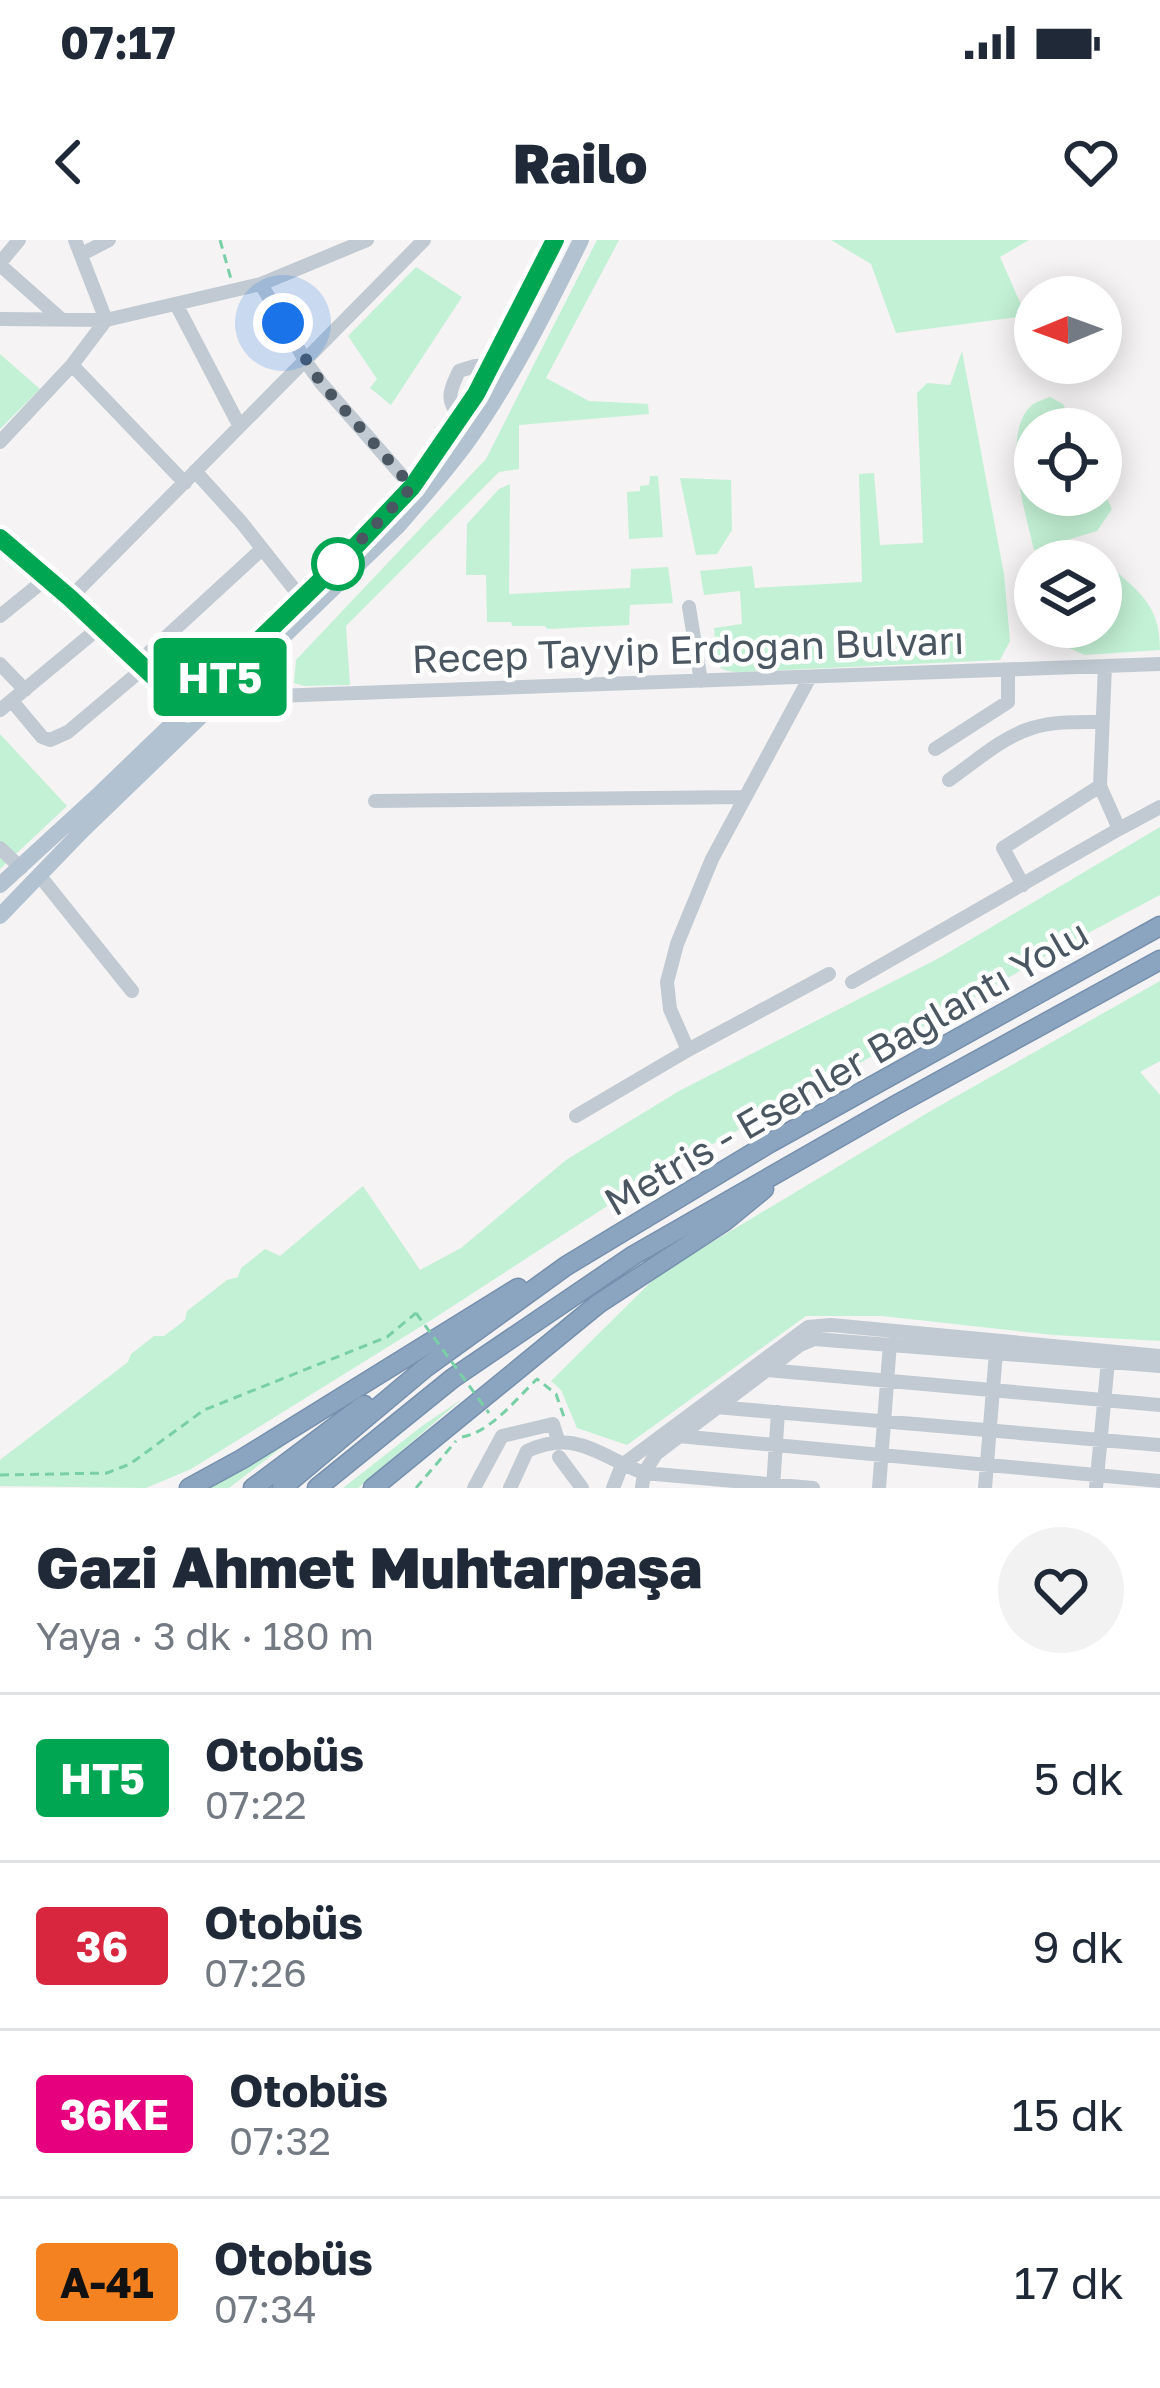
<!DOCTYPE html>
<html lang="tr">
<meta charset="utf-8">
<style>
body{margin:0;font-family:"Golos Text",sans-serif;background:#f2f2f3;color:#1f2937;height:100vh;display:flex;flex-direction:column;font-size:45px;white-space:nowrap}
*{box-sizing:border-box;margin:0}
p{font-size:39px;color:#747a83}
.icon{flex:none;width:66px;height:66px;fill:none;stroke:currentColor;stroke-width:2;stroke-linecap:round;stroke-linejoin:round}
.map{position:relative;height:1248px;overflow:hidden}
.sheet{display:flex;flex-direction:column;background:#fff;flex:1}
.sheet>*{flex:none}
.badge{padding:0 24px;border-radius:9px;font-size:42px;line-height:78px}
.needle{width:78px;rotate:269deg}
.controls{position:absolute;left:1014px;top:36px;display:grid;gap:24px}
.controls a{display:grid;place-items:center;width:108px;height:108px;border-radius:50%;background:#fff;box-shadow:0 6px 30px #0003;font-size:60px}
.you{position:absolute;width:60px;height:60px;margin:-30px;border:9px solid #fff;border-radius:50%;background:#1a73e8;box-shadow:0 0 0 18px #1a73e833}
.map>.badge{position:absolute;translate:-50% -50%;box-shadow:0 0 0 6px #fff}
.round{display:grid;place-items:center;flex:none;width:126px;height:126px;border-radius:63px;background:#f2f2f3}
.headline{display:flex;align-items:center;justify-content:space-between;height:204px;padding:0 36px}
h1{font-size:57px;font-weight:800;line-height:90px}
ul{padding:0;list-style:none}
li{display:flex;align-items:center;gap:36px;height:168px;padding:0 36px;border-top:3px solid #e0e1e3}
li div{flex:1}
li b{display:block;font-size:45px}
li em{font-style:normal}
li .badge{min-width:132px;font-weight:700;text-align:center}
.status{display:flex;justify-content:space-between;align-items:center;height:84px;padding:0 60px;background:#fff;direction:ltr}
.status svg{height:33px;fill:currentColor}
header{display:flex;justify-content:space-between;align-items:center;height:156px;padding:0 36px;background:#fff;font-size:54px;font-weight:800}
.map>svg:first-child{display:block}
.green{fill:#c3f1d5}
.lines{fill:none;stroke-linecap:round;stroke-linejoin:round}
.highway-casing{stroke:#7690ad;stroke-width:21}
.path{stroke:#7ad0a6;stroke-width:3;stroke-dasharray:9 6;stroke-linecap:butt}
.minor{stroke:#c1cad2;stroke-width:14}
.major{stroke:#b3c2d1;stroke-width:16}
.highway{stroke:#8ba5c1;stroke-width:18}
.path-bridge{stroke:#7ad0a6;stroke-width:3;stroke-dasharray:9 6;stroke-linecap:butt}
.line-casing{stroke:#fff;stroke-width:27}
.line{stroke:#00a651;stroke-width:18}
.walk{stroke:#4a5661;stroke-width:12;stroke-dasharray:0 21.6}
.stop-dot{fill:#fff;stroke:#00a651;stroke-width:6}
.labels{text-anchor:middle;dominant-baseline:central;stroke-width:9;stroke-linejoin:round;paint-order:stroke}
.street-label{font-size:39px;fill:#4a5661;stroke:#fff}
</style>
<div class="status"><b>07:17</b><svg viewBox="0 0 49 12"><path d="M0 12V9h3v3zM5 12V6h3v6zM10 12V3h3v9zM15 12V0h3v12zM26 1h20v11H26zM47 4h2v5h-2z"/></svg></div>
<header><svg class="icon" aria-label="back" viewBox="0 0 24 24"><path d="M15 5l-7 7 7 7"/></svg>Railo<svg class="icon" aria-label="heart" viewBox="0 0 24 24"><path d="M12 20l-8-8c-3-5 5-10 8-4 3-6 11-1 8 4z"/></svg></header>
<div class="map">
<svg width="1160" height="1248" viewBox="0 0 1160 1248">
<rect width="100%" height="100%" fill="#f5f3f3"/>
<path class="green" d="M597,0H619L546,138L589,161L648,164L649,174L519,185V229L499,232L346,386L350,445L304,446L294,443L296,420L486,219Z
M831,0H1029L1000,17L1026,76L896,93L871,24Z
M416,27L462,57L391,165L370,148L377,139L348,96Z
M962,111L1004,334L1010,401L1000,420L764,431C734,432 714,438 706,403L715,401L714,388L742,384L740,351L704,355L700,331L752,326L755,348L862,342L859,234L874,233L880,305L923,303L917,153L927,143L950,145Z
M0,114L40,149L0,189Z
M1050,157L1063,164L1075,189H1035V255H1101V245L1112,269L1097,291L1034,310C1026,274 1000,193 1032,165C1034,163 1047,158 1050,157Z
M650,236H658L663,297L629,299L627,252L640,251V246L649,245Z
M680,238L731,240L732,290L717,314L696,315Z
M510,244L509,354L630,348L631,329L668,327L673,363L630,365L629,385L547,389L545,386H512L511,382H487L486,335H466L467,284L499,249Z
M1106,322C1138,352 1160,363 1160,410L1085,415L1039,395V387H1101V324Z
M0,494L67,566L0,629Z
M1160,587V655L1056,710L841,834L652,937L436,1077L191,1229L146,1248L0,1246V1220L128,1122L131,1114L154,1096H164L185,1080L187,1071L227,1040L238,1037L241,1028L265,1009L280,1016L363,946L420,1030L461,1008L566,920L679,851L941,717Z
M1160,741V821L1140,832L1160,855V1101L1053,1095L882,1076H806L627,1205L577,1188L561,1150L551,1141L659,1034L934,869Z
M462,1159L358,1248H343L422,1186Z
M303,1191L229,1248H210Z"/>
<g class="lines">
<g class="highway-casing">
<path id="highway" d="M189,1248L242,1219L518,1048
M253,1248L364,1165
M282,1248L425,1128L566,1026L768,904L1160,686
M317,1248L453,1138L634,1015L894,866L1160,720
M373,1248L598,1064L725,981L764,949"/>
</g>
<path class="path" d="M220,0L231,39
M462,1197C491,1192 516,1159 537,1139L556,1154L564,1177
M0,1235L107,1233L130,1224L204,1170L387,1097L416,1073
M416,1248L456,1201"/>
<path class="minor" d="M75,0L106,80
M82,14L109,0
M0,23L19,0
M0,25L61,79
M261,44L306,122L321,143L412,247
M176,64L239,185
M0,79L106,80L261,44L367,0
M72,125L185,243
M462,177C444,161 450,151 459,131L475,126L492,125
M0,202L72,125L106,80
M195,231L242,283L302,359
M70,358L424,0
M689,367L701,441
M0,376L47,338
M265,413C260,435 270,444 287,457
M139,422L262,309
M0,424L25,450
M218,458L1160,424
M12,461L42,497L50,500L68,492L145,427
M0,470L100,387
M935,509L1008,462V430
M949,540C975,522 1002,497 1032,488C1054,481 1078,482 1101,482
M375,561L745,557
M1119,589L1160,567
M0,608L21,628
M39,635L132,751
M1023,645L1003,608L1100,546
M852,742L1119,589L1100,546L1105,426
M688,810L670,769L667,742L677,704L712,619L810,437
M576,876L688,810L829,734
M767,1130L1160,1165
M716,1167L1160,1205
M678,1196L1160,1241
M559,1217L582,1248
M474,1248L502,1196L553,1184L558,1200
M510,1248L527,1211C577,1188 600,1217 644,1233L813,1248
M613,1248L622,1225L808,1087L831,1085L1160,1116
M642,1248L644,1233L656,1214L800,1105L814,1099L1160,1126
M773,1248L778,1172
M879,1248L890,1103
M985,1248L996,1112
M1096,1248L1108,1121"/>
<path class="major" d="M0,298L70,358L192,474
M0,645L95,558L302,359L412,247L476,153L555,0
M0,676L82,591L398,286C423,257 448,229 470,198C513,137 548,67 581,0"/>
<use href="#highway" class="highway"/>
<path class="path-bridge" d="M416,1073L489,1173"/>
</g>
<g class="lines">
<g class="line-casing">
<path id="line" d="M0,298L70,358L188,469L351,311L412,247L476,154L555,0"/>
</g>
<use href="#line" class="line"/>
<path class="walk" d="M283,83L321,143L412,247L327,335L338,324"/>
</g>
<circle class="stop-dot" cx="338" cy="324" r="24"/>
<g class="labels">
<g class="street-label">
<text transform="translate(688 409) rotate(-2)">Recep Tayyip Erdoğan Bulvarı</text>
<text transform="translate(846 827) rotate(-30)">Metris - Esenler Bağlantı Yolu</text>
</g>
</g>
</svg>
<div class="controls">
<a><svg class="needle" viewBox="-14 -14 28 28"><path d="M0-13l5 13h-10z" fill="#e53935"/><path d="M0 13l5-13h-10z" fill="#747a83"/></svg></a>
<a><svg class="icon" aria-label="locate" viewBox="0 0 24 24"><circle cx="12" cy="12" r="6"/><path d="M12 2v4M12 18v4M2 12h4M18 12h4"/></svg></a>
<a><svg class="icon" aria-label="layers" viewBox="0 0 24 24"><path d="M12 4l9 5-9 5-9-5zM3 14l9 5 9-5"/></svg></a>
</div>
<div class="you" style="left:283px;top:83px"></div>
<b class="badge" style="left:220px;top:437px;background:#00a651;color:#fff">HT5</b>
</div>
<section class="sheet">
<div class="headline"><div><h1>Gazi Ahmet Muhtarpaşa</h1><p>Yaya · 3 dk · 180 m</p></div><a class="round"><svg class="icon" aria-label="heart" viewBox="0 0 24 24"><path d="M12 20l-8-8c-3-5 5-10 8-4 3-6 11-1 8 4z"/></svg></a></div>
<ul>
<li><span class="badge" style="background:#00a651;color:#fff">HT5</span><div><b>Otobüs</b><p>07:22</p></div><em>5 dk</em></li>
<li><span class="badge" style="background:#d7263d;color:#fff">36</span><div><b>Otobüs</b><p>07:26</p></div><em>9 dk</em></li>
<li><span class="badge" style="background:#e6007e;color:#fff">36KE</span><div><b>Otobüs</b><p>07:32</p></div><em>15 dk</em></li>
<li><span class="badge" style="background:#f58220;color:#111">A-41</span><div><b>Otobüs</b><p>07:34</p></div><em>17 dk</em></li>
</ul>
</section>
